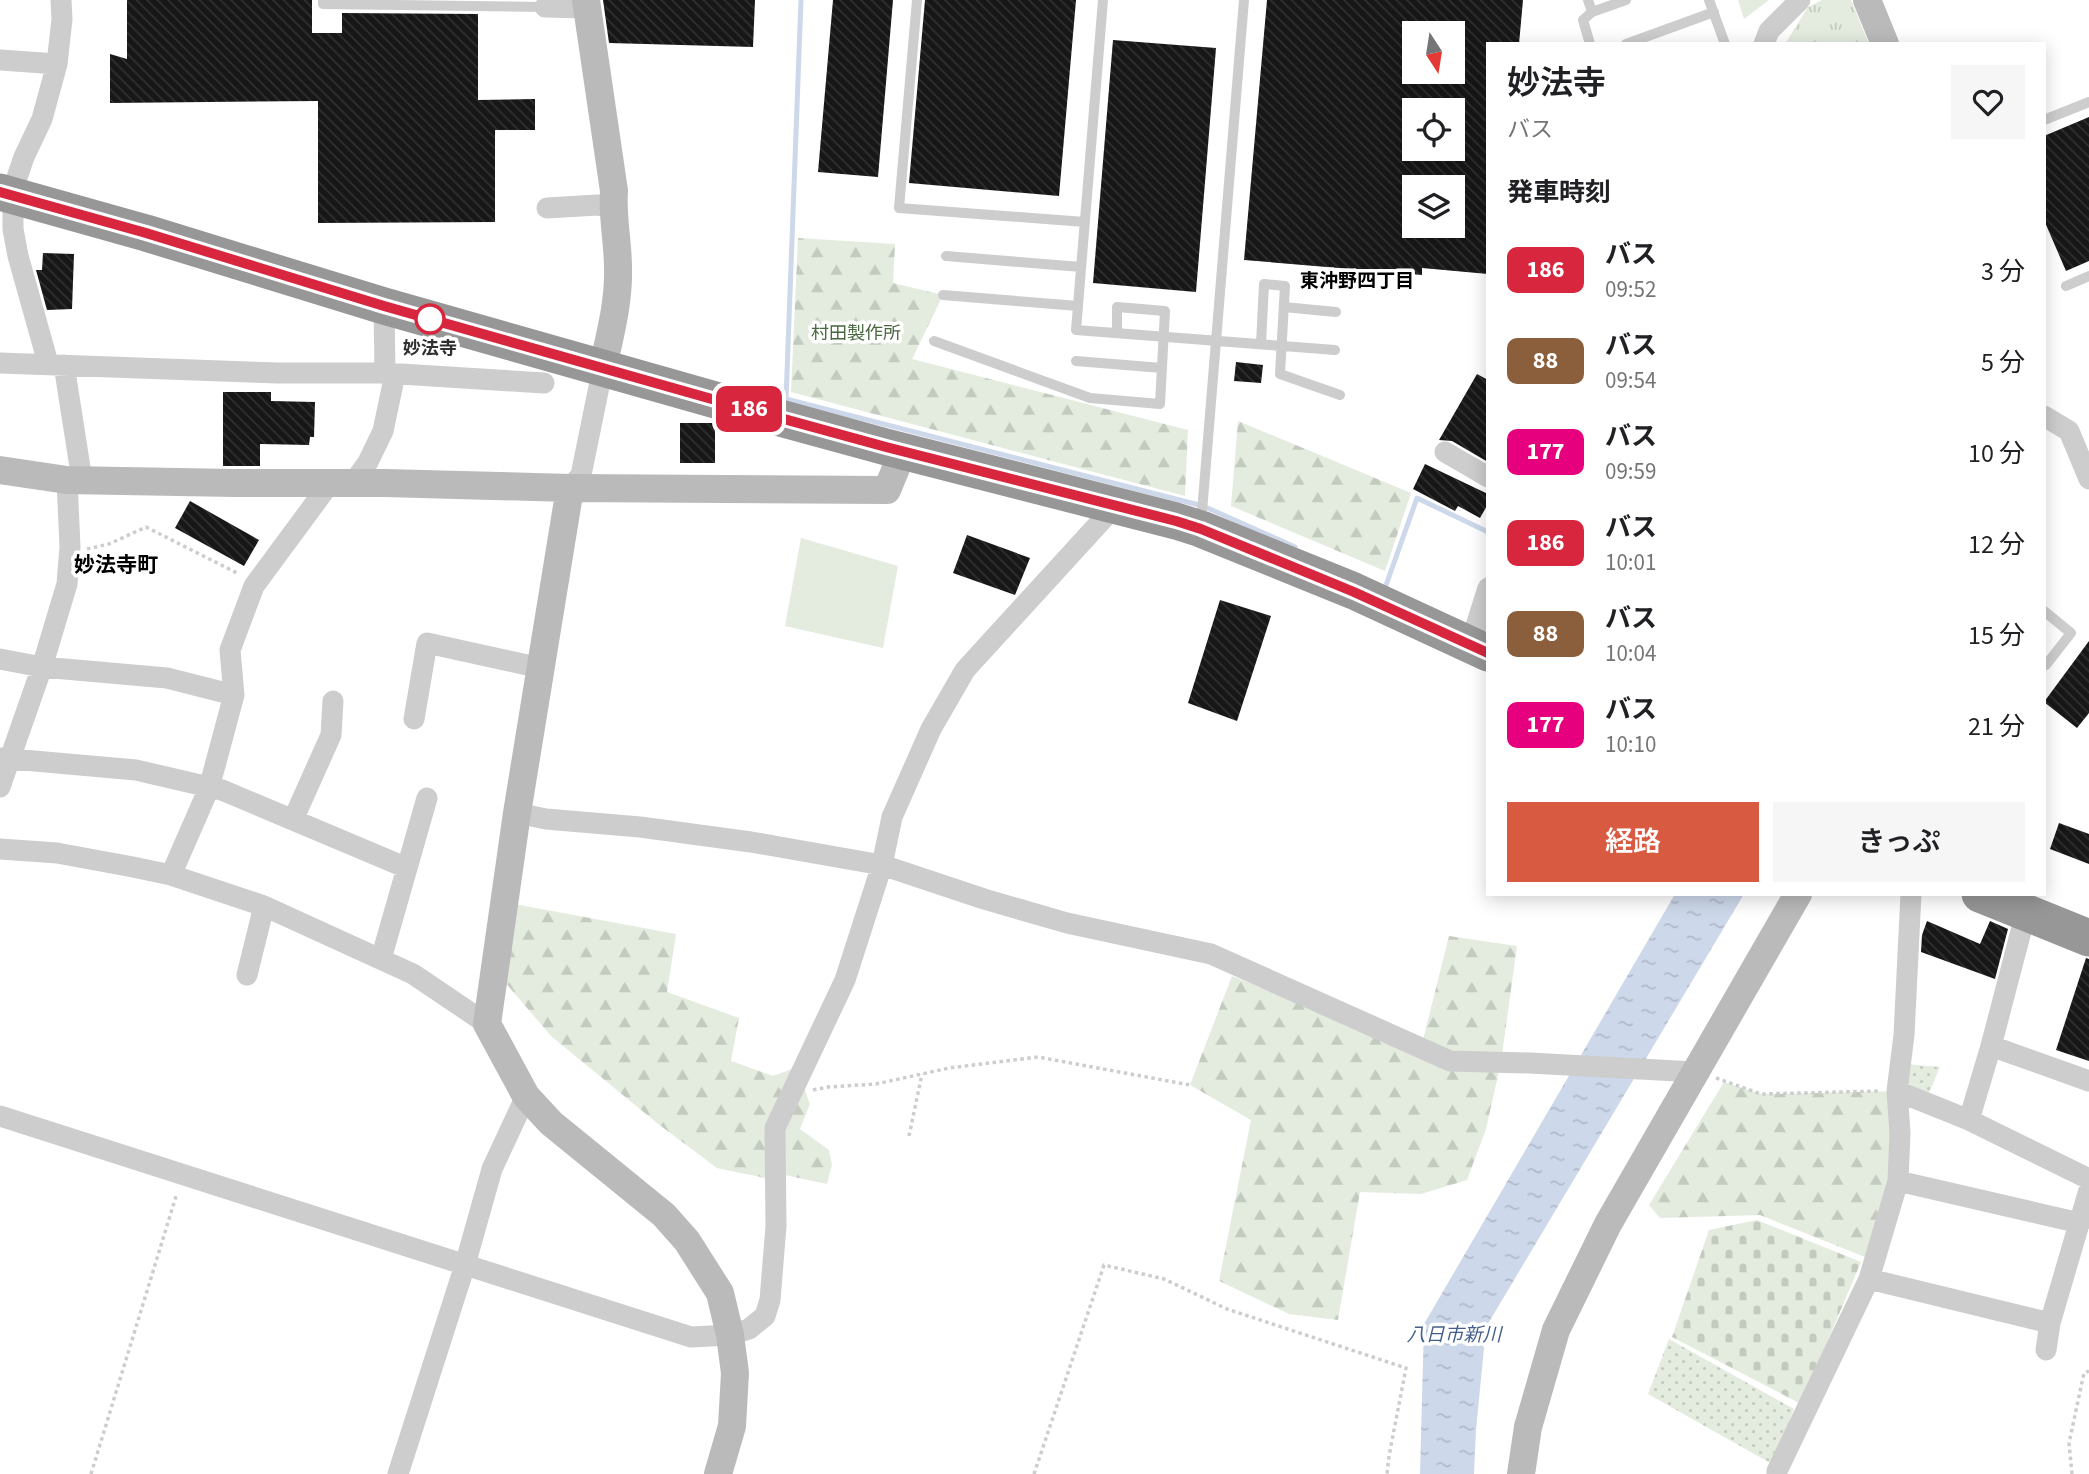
<!DOCTYPE html>
<html lang="ja">
<meta charset="utf-8">
<style>
body{margin:0;font-family:"Source Sans 3","Noto Sans JP",sans-serif;background:#f6f6f6;color:#202124;height:100vh;display:flex;flex-direction:column;font-size:26px;white-space:nowrap}
*{box-sizing:border-box;margin:0}
p{font-size:23px;color:#757577}
.icon{flex:none;width:38px;height:38px;fill:none;stroke:currentColor;stroke-width:2;stroke-linecap:round;stroke-linejoin:round}
.map{position:relative;flex:1;overflow:hidden}
.panel{position:absolute;left:1486px;top:42px;width:560px;height:854px;display:flex;flex-direction:column;background:#fff;border-radius:0px;box-shadow:0 4px 18px #0003}
.panel>*{flex:none}
.badge{padding:0 14px;border-radius:10px;font-size:24px;line-height:46px}
.needle{width:46px;rotate:168deg}
.controls{position:absolute;left:1402px;top:21px;display:grid;gap:14px}
.controls a{display:grid;place-items:center;width:63px;height:63px;border-radius:0px;background:#fff;box-shadow:0 4px 18px #0003;font-size:35px}
.map>.badge{position:absolute;translate:-50% -50%;box-shadow:0 0 0 4px #fff}
h2{padding:0 21px;font-size:26px;line-height:63px}
.round{display:grid;place-items:center;flex:none;width:74px;height:74px;border-radius:0px;background:#f6f6f6}
.head{display:flex;align-items:center;justify-content:space-between;height:119px;padding:0 21px}
h1{font-size:33px;font-weight:600;line-height:52px}
.cta{display:flex;gap:14px;margin-top:auto;padding:14px 21px}
.cta a{flex:1;height:80px;border-radius:0px;background:#d75a41;color:#fff;font-size:28px;font-weight:600;line-height:80px;text-align:center}
.cta a+a{background:#f6f6f6;color:#202124}
ul{padding:0;list-style:none}
li{display:flex;align-items:center;gap:21px;height:91px;padding:0 21px}
li div{flex:1}
li b{display:block;font-size:26px}
li em{font-style:normal}
li .badge{min-width:77px;font-weight:700;text-align:center}
.map>svg:first-child{display:block}
.grass{fill:url(#grass-tufts)}
.forest{fill:url(#forest-firs)}
.cemetery{fill:url(#cemetery-stones)}
.park{fill:url(#park-dots)}
.pitch{fill:#e3ecdf}
.water{fill:url(#water-ripples)}
.lines{fill:none;stroke-linecap:round;stroke-linejoin:round}
.stream{stroke:#cdd8ea;stroke-width:5}
.building{fill:url(#building-back-hatch);fill-rule:evenodd}
.path{stroke:#cdcdcd;stroke-width:3.5;stroke-dasharray:3.5 3.5;stroke-linecap:butt}
.lane{stroke:#cdcdcd;stroke-width:10}
.street{stroke:#cdcdcd;stroke-width:21}
.secondary{stroke:#bababa;stroke-width:28}
.highway{stroke:#979797;stroke-width:37}
.line-casing{stroke:#fff;stroke-width:16}
.line{stroke:#d7263d;stroke-width:10}
.stop-dot{fill:#fff;stroke:#d7263d;stroke-width:3.5}
.labels{text-anchor:middle;dominant-baseline:central;stroke-width:7;stroke-linejoin:round;paint-order:stroke}
.park-label{font-size:18px;fill:#4a6840;stroke:#fff}
.stop-label{font-size:18px;font-weight:bold;fill:#303030;stroke:#fff}
.neighbourhood-label{font-size:19px;font-weight:bold;fill:#000;stroke:#fff}
.water-label{font-size:19px;font-style:italic;fill:#445f8c;stroke:#fff}
.quarter-label{font-size:21px;font-weight:bold;fill:#000;stroke:#fff}
</style>
<div class="map">
<svg width="2089" height="1474" viewBox="0 0 2089 1474">
<defs>
<pattern id="grass-tufts" width="24" height="20" patternUnits="userSpaceOnUse" patternTransform="scale(1.75)"><rect width="24" height="20" fill="#e3ecdf"/><path d="M3 7l-1-3M5 7V3M7 7l1-3M15 17l-1-3M17 17v-4M19 17l1-3" fill="none" stroke="#c3cbc0"/></pattern>
<pattern id="forest-firs" width="22" height="20" patternUnits="userSpaceOnUse" patternTransform="scale(1.75)"><rect width="22" height="20" fill="#e3ecdf"/><path d="M5 1l3.5 6h-7zM16 11l3.5 6h-7z" fill="#c3cbc0"/></pattern>
<pattern id="cemetery-stones" width="16" height="16" patternUnits="userSpaceOnUse" patternTransform="scale(1.75)"><rect width="16" height="16" fill="#e3ecdf"/><path d="M2 7V4a2 2 0 0 1 4 0v3zM10 15v-3a2 2 0 0 1 4 0v3z" fill="#c3cbc0"/></pattern>
<pattern id="park-dots" width="8" height="8" patternUnits="userSpaceOnUse" patternTransform="scale(1.75)"><rect width="8" height="8" fill="#e3ecdf"/><path d="M2 2h.1M6 6h.1" fill="none" stroke="#c3cbc0" stroke-width="1.8" stroke-linecap="round"/></pattern>
<pattern id="water-ripples" width="26" height="14" patternUnits="userSpaceOnUse" patternTransform="scale(1.75)"><rect width="26" height="14" fill="#cdd8ea"/><path d="M2 4q2-2 4 0t4 0M15 11q2-2 4 0t4 0" fill="none" stroke="#b0bac9"/></pattern>
<pattern id="building-back-hatch" width="6" height="6" patternUnits="userSpaceOnUse" patternTransform="scale(1.75)"><rect width="6" height="6" fill="#171717"/><path d="M-1 5l2 2M0 0l6 6M5-1l2 2" fill="none" stroke="#303030"/></pattern>
</defs>
<rect width="100%" height="100%" fill="#fff"/>
<path class="grass" d="M1738,0H1769L1744,19Z
M1822,0H1851L1869,44H1785L1808,7Z"/>
<path class="forest" d="M798,238L895,244L893,283L943,295L912,359L1188,430L1185,496L791,392Z
M1238,421L1411,493L1385,571L1231,506Z
M509,903L676,934L667,992L739,1018L731,1061L773,1076L795,1068L770,1179L717,1168L657,1123L551,1036L498,974Z
M1449,936L1517,946L1501,1062L1486,1129L1467,1180L1421,1194L1360,1192L1338,1320L1289,1314L1219,1281L1251,1120L1190,1085L1232,976L1445,1059L1422,1044Z
M800,1077L810,1104L800,1129L829,1150L832,1165L827,1184L785,1175C781,1141 783,1108 800,1077Z
M1724,1082L1761,1094L1897,1091L1900,1133L1875,1261L1760,1215L1660,1218L1649,1205Z"/>
<path class="cemetery" d="M1757,1220L1861,1262L1801,1404L1672,1337L1709,1230Z"/>
<path class="park" d="M1906,1064L1940,1067L1929,1093L1908,1084Z
M1669,1339L1794,1409L1772,1464L1648,1394Z"/>
<path class="pitch" d="M801,538L898,566L883,648L785,626Z"/>
<path class="water" d="M1675,894H1744L1486,1327L1476,1430L1474,1474H1420L1424,1324Z"/>
<g class="lines">
<path class="stream" d="M801,0L786,399L1203,506L1295,547
M1384,587L1385,588L1417,498L1488,532"/>
</g>
<path class="building" d="M127,0H312V33H342V13L478,14V100L535,99V130H495V222L318,223V101L110,103V54L127,59Z
M603,0H755L753,47L609,43Z
M833,0H893L878,177L818,172Z
M925,0H1076L1059,196L909,183Z
M1267,0H1523L1519,44H1488V274L1422,268V275L1244,260ZM1414,33H1459L1456,72H1414ZM1414,110H1452V149H1414ZM1414,187H1452V226H1414Z
M1113,40L1216,48L1196,292L1093,283Z
M2089,117V261L2066,271L2044,220V136Z
M43,253L74,254L72,309L47,310L36,270H42Z
M1236,362L1263,365L1261,383L1234,381Z
M1477,374L1488,380V462L1452,441L1439,440Z
M223,392H271V401L315,402L314,437H310L309,445L260,444V466H223Z
M680,423H715V463H680Z
M1425,464L1488,494V504L1480,518L1458,506L1455,511L1413,489Z
M190,501L259,540L244,566L175,528Z
M967,535L1030,558L1015,595L953,573Z
M1220,600L1271,616L1237,721L1188,703Z
M2089,641V713L2077,728L2044,702Z
M2059,823L2089,834V864L2050,849Z
M1927,921L1980,944L1990,921L2008,929L1995,979L1921,952L1922,935Z
M2086,958L2089,959V1061L2056,1050Z"/>
<g class="lines">
<path class="path" d="M87,549L109,544L146,527L239,574
M1716,1078L1761,1094L1880,1091
M813,1090L828,1087L876,1084L949,1068L1038,1057L1190,1085
M909,1136L922,1074
M91,1474L177,1193
M1034,1474L1104,1265L1164,1279L1227,1309L1406,1368L1389,1456L1387,1474
M2072,1474L2069,1443L2084,1373L2089,1371"/>
<path class="lane" d="M323,0V4L545,7
M917,0L899,208L1085,222
M1103,0L1076,330L1335,350
M1588,0L1592,12L1626,0
M1709,0L1725,44
M1590,44L1583,20L1592,12
M1626,44L1714,12
M2044,120L2089,102
M946,256L1081,267
M2066,286L2089,276
M943,295L1078,306
M1284,307L1336,312
M934,341L1090,398L1160,404L1165,311L1117,307V333
M1261,344L1264,284L1285,286L1280,374L1340,395
M1076,361L1162,368
M1201,524L1244,0
M2044,611L2071,633L2046,665L2044,663"/>
<path class="street" d="M545,7L586,8
M1764,44L1769,31L1800,0
M0,60L57,64
M547,208L597,205L613,207
M384,306L385,373
M0,363L278,373H385L544,383
M48,363L18,256L13,229V206L11,195L24,157L42,119L57,64L62,19L61,0
M64,365L82,480
M2044,416L2069,431L2089,479
M1445,452L1488,477
M353,483L368,462L383,431L395,374
M570,488L581,475L603,367
M1470,645L1488,588
M0,659L42,667L167,678L234,695
M414,719L427,643L541,668
M0,758L136,770L222,790L407,868L381,959
M0,787L42,667L67,584L70,547L67,480
M517,813L546,819L640,827L751,842L882,865L984,899L1067,923L1211,954L1450,1061L1530,1063L1695,1072
M293,820L331,735L333,701
M0,849L57,853L133,867L171,875L264,906L413,974L487,1024
M407,868L427,798
M171,875L209,788L234,695L230,650L254,586L330,483
M2026,912L1991,1046L2089,1081
M247,975L264,906
M1897,1091L1969,1120L2089,1179
M0,1116L691,1337L730,1335L749,1329L765,1316L770,1300L776,1226L775,1128L845,980L882,865L892,817L931,729L965,670L1104,518L1100,502
M1969,1120L1991,1046
M1898,1181L2080,1223
M1869,1279L2050,1323
M2046,1350L2050,1323L2089,1190
M398,1474L465,1265L492,1169L526,1096
M1777,1474V1471L1869,1279L1898,1181L1900,1133L1897,1091L1904,1035L1911,894"/>
<path class="secondary" d="M586,0L614,191C612,217 618,242 618,268C619,302 610,335 603,367
M1867,0L1885,44
M0,470L67,480L234,483H385L570,488L887,490L903,451
M570,488L517,813L487,1024L526,1096L551,1123L664,1215L687,1241L720,1293L730,1335L735,1373L732,1426L718,1474
M1521,1474L1528,1427L1556,1330L1608,1224L1798,894"/>
<path class="highway" d="M0,192L146,233L384,306L740,407L886,447L1176,521L1201,529L1354,591L1488,653
M1980,894L2089,938"/>
</g>
<g class="lines">
<g class="line-casing">
<path id="line" d="M0,192L146,233L384,306L740,407L886,447L1176,521L1201,529L1354,592L1488,653"/>
</g>
<use href="#line" class="line"/>
</g>
<circle class="stop-dot" cx="430" cy="319" r="14"/>
<g class="labels">
<g class="park-label">
<text x="856" y="333">村田製作所</text>
</g>
<g class="stop-label">
<text x="430" y="348">妙法寺</text>
</g>
<g class="neighbourhood-label">
<text x="1357" y="281">東沖野四丁目</text>
</g>
<g class="water-label">
<text x="1454" y="1335">八日市新川</text>
</g>
<g class="quarter-label">
<text x="116" y="565">妙法寺町</text>
</g>
</g>
</svg>
<div class="controls">
<a><svg class="needle" viewBox="-14 -14 28 28"><path d="M0-13l5 13h-10z" fill="#e53935"/><path d="M0 13l5-13h-10z" fill="#757577"/></svg></a>
<a><svg class="icon" aria-label="locate" viewBox="0 0 24 24"><circle cx="12" cy="12" r="6"/><path d="M12 2v4M12 18v4M2 12h4M18 12h4"/></svg></a>
<a><svg class="icon" aria-label="layers" viewBox="0 0 24 24"><path d="M12 4l9 5-9 5-9-5zM3 14l9 5 9-5"/></svg></a>
</div>
<b class="badge" style="left:749px;top:409px;background:#d7263d;color:#fff">186</b>
<section class="panel">
<div class="head"><div><h1>妙法寺</h1><p>バス</p></div><a class="round"><svg class="icon" aria-label="heart" viewBox="0 0 24 24"><path d="M12 20l-8-8c-3-5 5-10 8-4 3-6 11-1 8 4z"/></svg></a></div>
<h2>発車時刻</h2>
<ul>
<li><span class="badge" style="background:#d7263d;color:#fff">186</span><div><b>バス</b><p>09:52</p></div><em>3 分</em></li>
<li><span class="badge" style="background:#8b5e3c;color:#fff">88</span><div><b>バス</b><p>09:54</p></div><em>5 分</em></li>
<li><span class="badge" style="background:#e6007e;color:#fff">177</span><div><b>バス</b><p>09:59</p></div><em>10 分</em></li>
<li><span class="badge" style="background:#d7263d;color:#fff">186</span><div><b>バス</b><p>10:01</p></div><em>12 分</em></li>
<li><span class="badge" style="background:#8b5e3c;color:#fff">88</span><div><b>バス</b><p>10:04</p></div><em>15 分</em></li>
<li><span class="badge" style="background:#e6007e;color:#fff">177</span><div><b>バス</b><p>10:10</p></div><em>21 分</em></li>
</ul>
<div class="cta"><a>経路</a><a>きっぷ</a></div>
</section>
</div>
